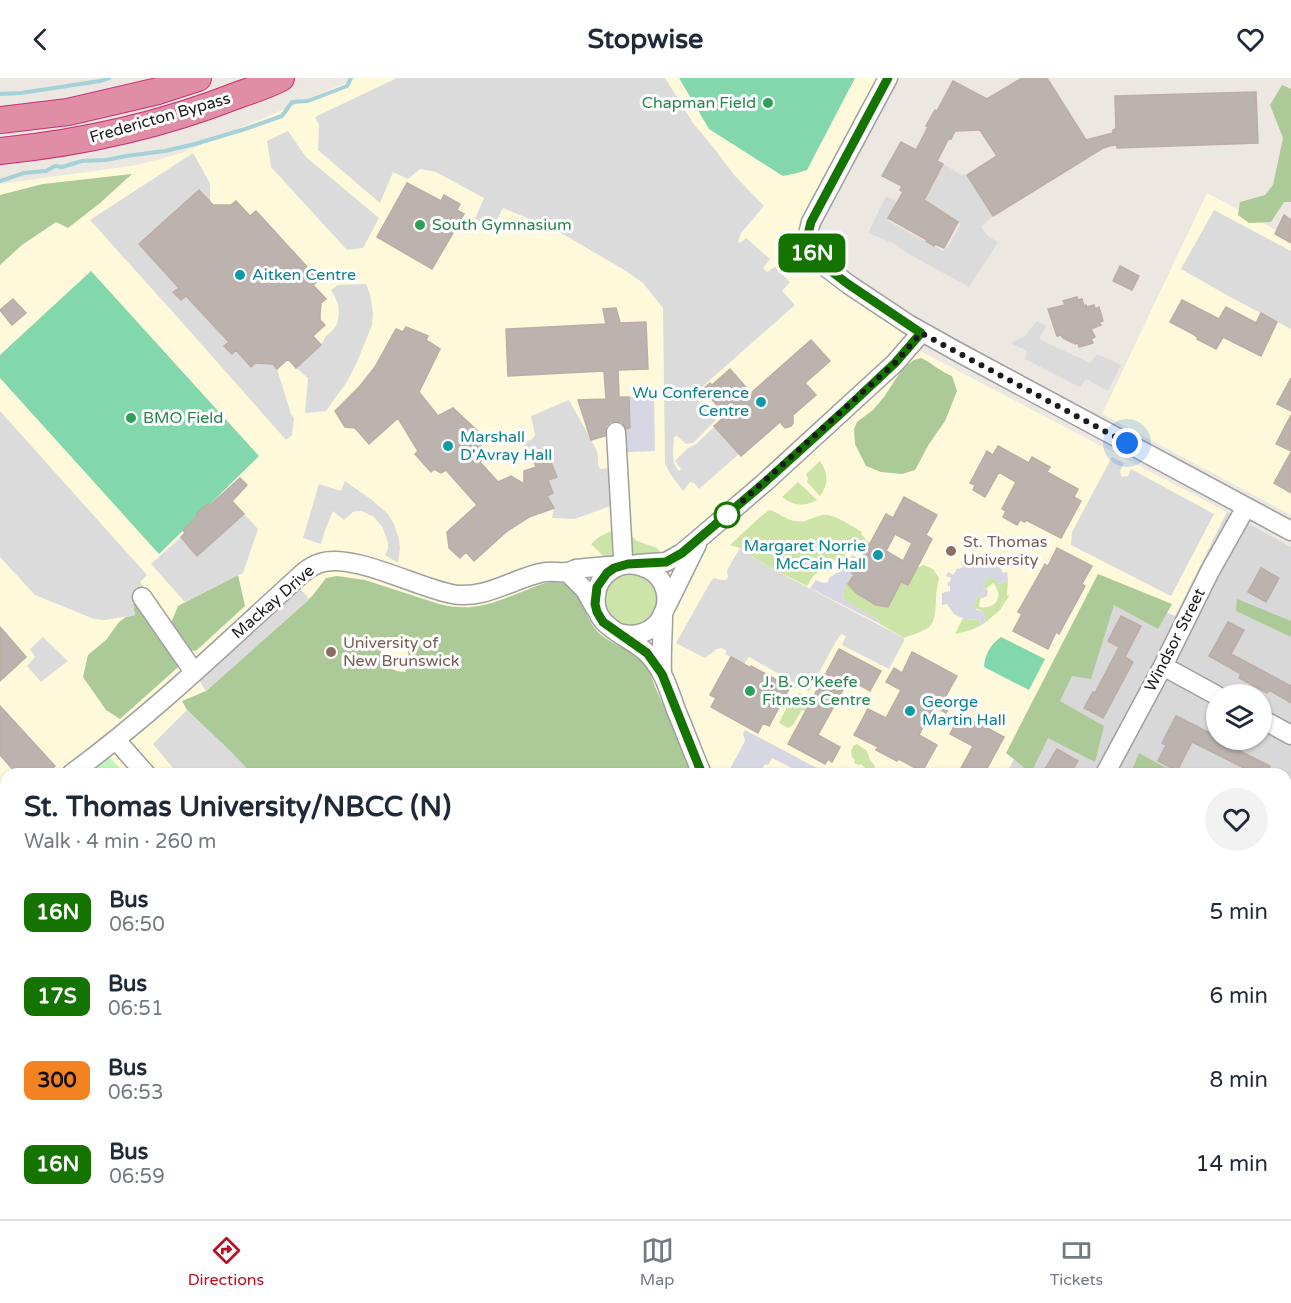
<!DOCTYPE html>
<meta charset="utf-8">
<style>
body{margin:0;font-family:"Varela Round",sans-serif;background:#f2f2f3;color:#1f2937;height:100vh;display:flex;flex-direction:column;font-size:22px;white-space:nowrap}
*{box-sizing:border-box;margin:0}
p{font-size:20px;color:#747a83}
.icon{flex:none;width:33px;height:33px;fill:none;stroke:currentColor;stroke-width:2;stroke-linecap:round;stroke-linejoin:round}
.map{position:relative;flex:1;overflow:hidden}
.panel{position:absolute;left:0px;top:690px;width:1292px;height:452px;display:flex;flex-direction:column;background:#fff;border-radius:18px 18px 0 0;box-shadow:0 2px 4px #0004}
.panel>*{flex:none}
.badge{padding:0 12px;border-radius:9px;font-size:21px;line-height:39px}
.fabs{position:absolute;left:1206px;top:606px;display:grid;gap:12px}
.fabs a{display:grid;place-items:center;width:66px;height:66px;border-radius:50%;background:#fff;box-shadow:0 2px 4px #0004;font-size:30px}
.you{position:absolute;width:30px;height:30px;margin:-15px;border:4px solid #fff;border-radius:50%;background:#1a73e8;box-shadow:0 0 0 9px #1a73e833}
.map>.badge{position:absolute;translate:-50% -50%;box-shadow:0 0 0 3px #fff}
.round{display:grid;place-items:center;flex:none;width:63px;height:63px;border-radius:32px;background:#f2f2f3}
.summary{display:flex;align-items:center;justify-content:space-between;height:102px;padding:0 24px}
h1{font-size:28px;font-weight:800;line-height:45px}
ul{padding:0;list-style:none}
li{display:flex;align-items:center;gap:18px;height:84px;padding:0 24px}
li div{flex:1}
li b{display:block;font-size:22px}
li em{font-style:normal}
li .badge{min-width:66px;font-weight:700;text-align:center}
header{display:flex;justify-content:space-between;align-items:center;height:78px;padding:0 24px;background:#fff;font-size:27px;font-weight:800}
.menu{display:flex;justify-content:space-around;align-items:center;height:84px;border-top:2px solid #e0e1e3;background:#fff;font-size:16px;color:#747a83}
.menu a{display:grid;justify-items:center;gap:3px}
.menu .on{color:#ba0d20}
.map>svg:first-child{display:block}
.residential{fill:#d9d8d8;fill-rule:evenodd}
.education{fill:#fdf9da}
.grass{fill:#cde4a9}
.forest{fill:#acc998;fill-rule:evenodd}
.park{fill:#c1f5bf}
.pitch{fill:#83d7ad}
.parking{fill:#dbdbdb}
.plaza{fill:#d6d7e2}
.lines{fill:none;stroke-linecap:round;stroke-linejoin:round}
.stream{stroke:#a4d2d8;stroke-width:4}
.building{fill:#bcb2ae;stroke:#bdada5;stroke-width:1.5;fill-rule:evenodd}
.minor-casing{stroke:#9f9f9f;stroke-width:21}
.highway-casing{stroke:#ca2e75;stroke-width:28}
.minor{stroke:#fff;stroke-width:18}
.highway{stroke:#e08da6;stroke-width:26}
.line-casing{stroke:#fff;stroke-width:14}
.line{stroke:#157400;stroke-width:9}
.walk{stroke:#1b1b1b;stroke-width:6;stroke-dasharray:0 10.8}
.leisure-dot{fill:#2e9e5b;stroke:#fff;stroke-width:2}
.culture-dot{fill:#0f9aa8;stroke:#fff;stroke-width:2}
.stop-dot{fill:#fff;stroke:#157400;stroke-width:3}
.education-dot{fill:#8d6e63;stroke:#fff;stroke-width:2}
.labels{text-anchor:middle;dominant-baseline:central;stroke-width:6;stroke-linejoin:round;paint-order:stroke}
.leisure-label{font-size:16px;fill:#27864d;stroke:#fff;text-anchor:start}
.street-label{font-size:16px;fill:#1b1b1b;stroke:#fff}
.culture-label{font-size:16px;fill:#0d838f;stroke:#fff;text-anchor:start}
.education-label{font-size:16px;fill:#785e54;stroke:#fff;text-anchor:start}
</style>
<header><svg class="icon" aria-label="back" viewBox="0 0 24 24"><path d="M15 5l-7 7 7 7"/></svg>Stopwise<svg class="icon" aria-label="heart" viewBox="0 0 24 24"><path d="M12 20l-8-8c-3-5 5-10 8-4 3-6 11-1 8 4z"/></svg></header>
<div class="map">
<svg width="1291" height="1141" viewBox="0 0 1291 1141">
<rect width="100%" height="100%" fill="#ece7e1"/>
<path class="residential" d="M1227,434L1291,469V1141H761L763,1136H1286V696H1006L1106,509L1175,538ZM1216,616H1262V662H1216Z"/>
<path class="education" d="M357,0H887L809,169L921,255L911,268L1227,434L1175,538L1106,509L1006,696H6V1136H763L761,1141H0V106L137,87L179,76Z
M1207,115L1291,160V437L1102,336Z"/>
<path class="grass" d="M820,383C828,395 829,406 820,418L807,404L808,400L806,396Z
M798,404L817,422C804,429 793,428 782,419Z
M769,432C779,434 785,442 795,443C807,445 812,439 823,437C833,435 853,449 862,454L861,456L865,460V462L871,465L867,471L856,468H850L844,479L834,483L813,498L807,508L767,488L740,470L730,467L760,439Z
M621,448L637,463L657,470L662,477L607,482L591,466L599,459Z
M923,487L933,491L939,500C938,507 936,513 936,520C935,551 933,549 904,560L880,546L878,542L844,522C841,513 847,505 851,497H854L849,506C860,519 871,525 888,529L901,504L908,507L917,490Z
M626,495C651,497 656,501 661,526L646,547H618C614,542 607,537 605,531C599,514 612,500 626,495Z
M989,498L996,502L999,506L1008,502L1007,517L1009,518L1000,532L986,544L983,533L972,529L978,518L982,520L980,521L979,529C996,532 1005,518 993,505L986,511L983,509Z
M963,540L970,542L979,541L980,548L971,552L955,556Z
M799,615L812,622L806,633L802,632L793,647L788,650L779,645L787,629L790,630Z
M857,666L867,673L870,682L875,688L872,694L860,686L859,687L854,685L855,682L852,679L851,673L853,668Z
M0,932L6,938V995L0,989Z
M83,1136H152L148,1141H88Z
M514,1136H591L588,1141H511L515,1140Z"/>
<path class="forest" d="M1282,7L1291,11V124H1284L1271,144L1249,145L1238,137L1240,124L1265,117L1273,107L1283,60L1270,27Z
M132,96L100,125L68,150L56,144L22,167L0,187V117L43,106Z
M921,280C932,285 941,294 952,298L957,313L945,343L929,366L915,392L902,396L881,394L866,388L855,366L854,351L857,344L873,332L884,319L903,290L914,282Z
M1098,496L1172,526L1158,551L1114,527L1091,601L1072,598L1060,623L1104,648L1095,684L1048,660L1031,695L1006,675Z
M238,497L245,528L198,571L195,573L191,572L171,545L178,528Z
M337,498L365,502L439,526C474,535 494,524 527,512C537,508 547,503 558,504C583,507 583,536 596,552C608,566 629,569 641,582C649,590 652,601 656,611C668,637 680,664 689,691L685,696H252L231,674L187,632L182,623L206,613L306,524L313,517L326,500ZM394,562L407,570L410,586L405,594C390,593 388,589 380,577L383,564Z
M142,519L186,582L120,641L106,632L83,599L88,577L106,562L119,544L126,539L135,537L133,526Z
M1237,521L1291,543V559L1236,533Z
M1139,675L1177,696H1144L1133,690Z
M1291,958V1023L1286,1036V962Z
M1014,1136H1077L1073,1141H1023Z
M1192,1136H1248V1141H1190Z"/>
<path class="park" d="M103,672L125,696H71Z
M6,747V874L0,867V753Z
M388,1136H467L477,1141H386Z
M591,1136H633L630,1141H591L589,1140Z"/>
<path class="pitch" d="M679,0H855L807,92L797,95L783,98L709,51Z
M91,193L259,378L159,476L0,300V277Z
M1001,559L1045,581L1029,612L984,589C985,576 990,567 1001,559Z"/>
<path class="parking" d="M397,0H665L693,45L713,69L735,98L764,128L741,155L738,164L740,165L746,160L770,181L763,190L767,194L775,189L790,204L782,213L795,227L693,317L716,342L693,365L686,366L677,358L674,359L673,376L674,385L678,392L679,393L681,391L675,383L688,370L696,366L715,348L739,376L699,411L694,405L690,404L683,413L669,394L665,385L663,230L643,205L626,193L556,152L503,130L493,149L475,141L484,120L436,94L420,91L408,101L393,94L380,125L318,72L319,47L315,39Z
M288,53L306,79L379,140L363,170L347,172L271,89L267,63Z
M193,75L210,105V123H209L198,112L139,167L179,210L174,215L181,222L186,218L229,264L225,268L232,276L236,272L251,289L255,285L273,286L277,291L291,336L294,340L292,357L286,362L180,242L90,142Z
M943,86L960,96L967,97L993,138L981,149L989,159L998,164L969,209L907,175L895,166L868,155L886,118L897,124L888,143L943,173L947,170L961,146L943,135V133L936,129L934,131L923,124Z
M1214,132L1291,173V251L1232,220L1181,191Z
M366,206L370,216L373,235L372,247L357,284L348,302L326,333L305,335L308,300L296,290L321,267L326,258L333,252L337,246L339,235L338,225L331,212L338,207Z
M1037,243L1046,248L1039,261L1090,285L1097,276L1121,287L1108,313L1086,301L1080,309L1025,281L1027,273L1011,265L1025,258Z
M569,322L595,369L598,376V387L600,391L611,390L613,427L575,441L552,440L554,430L548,418L553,415L549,402L556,399L547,376L529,383L522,364L531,362L535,357L531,338Z
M0,333L147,497L140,504L143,508L142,519L133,526L135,537L105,542L94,541L35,517L0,479Z
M1112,379L1124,385L1120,393L1121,398L1123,399L1128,398L1131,391L1214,436L1171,518L1071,467L1072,454Z
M345,403L372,422L388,436L394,446L399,461L400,470L398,485L385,477L388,471V465L383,450L374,439L362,433H357L353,434L344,442L333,433L325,452L321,466L303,460L319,406L341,413Z
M244,436L258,451L243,495L185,524L151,486L181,459L197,477Z
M740,470L767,488L904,560V563L889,591L842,567L846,558L841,556L835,565L809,613L749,579L744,586L725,576L727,573L721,570L717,571L705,580L676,565L711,503L714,500L722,502H726L728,500L727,492Z
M294,503L309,521L206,613L194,594Z
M43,559L68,583L41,604L27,588L35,579L30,571Z
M187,632L231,674L252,696H178L153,666Z
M6,1064V1108L0,1114V1069Z
M181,1136H236L230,1141H192Z"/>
<path class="plaza" d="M654,318L655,373L610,375L609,356L630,349L629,319Z
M852,477L861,482L852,494L854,497H851L845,509L843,519L844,522L877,541L880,546L810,510L816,502L823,505L828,504L829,500L846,489Z
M977,479H983L994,483L997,485L1003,495L1007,494L1008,502L999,506L996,502L989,499L983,509L988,513L987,518L983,520L978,518L973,528L977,532L983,533L986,544L980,548L979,541L966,542L954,536L947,526L942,527V515L950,513V508H948V504H950L951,500L946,498L948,494L953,497L956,493L955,492L958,490L959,491L963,489L961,484Z
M745,652L781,671L828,696H789L792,690L772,680L768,687L765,686L760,696H723L730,691L744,665L745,662L743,656Z"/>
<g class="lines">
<path class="stream" d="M0,16L21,15L100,3L109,0
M0,103L24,95L46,93L55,88L62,89L82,83L106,82L126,78L165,73L195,66L245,51L282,38L292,24L308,23L347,8L351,0"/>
</g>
<path class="building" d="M1022,0H1047L1086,62L1113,55V52L1116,51L1115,18L1256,14L1258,65L1117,70V66L1103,70L993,138L967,97L997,78L980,52L955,53L951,61L949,60L937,83L943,86L924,122L958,144L944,170L935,166L934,168L926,163L927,162L888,140L903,114L900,112L902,108L882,98L901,64L916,72L928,49L926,48L935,32L937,33L953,3L987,21Z
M407,105L441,123L444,117L460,126L457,132L464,136L432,191L377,159Z
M199,112L213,127H231L236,123L250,138L256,133L319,202L313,207L326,221L321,225L320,236V242L325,247L313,258L321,267L296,290L288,281L277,291L273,286L255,285L251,289L236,272L232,276L224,268L229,264L186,218L181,222L173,214L179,210L139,166Z
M1284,137L1291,142V165L1275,156Z
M1120,188L1139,198L1132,212L1113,203Z
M1077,219L1078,222L1082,221L1084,228L1086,227L1087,229L1094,227L1095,231L1099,229L1103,243L1099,244L1101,247L1091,251L1095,259L1091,261L1093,265L1079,269L1078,265L1075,266L1063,260L1061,257L1057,258L1048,231L1065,227L1063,223Z
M13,221L26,235L12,247L0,232Z
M1182,222L1219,241L1226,229L1256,245L1261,235L1277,244L1261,278L1223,259L1216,271L1197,261L1198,260L1193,256L1170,244Z
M616,230L620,245L646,244L648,291L618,292L619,319H629L630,350L626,351L622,344L615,343L610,344L606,348L605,358L591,362L578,322L606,321L604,293L508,298L506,251L606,246L603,231Z
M406,249L428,258L426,262L440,271L419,314L438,338L453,330L485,360L479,370L487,377L480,384L498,404L511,398L524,406V393L536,389L533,381L547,375L557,399L548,402L553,415L547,418L554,430L529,439L506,454L474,483L466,474L460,480L449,470L447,454L477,427L446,392L441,395L434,391L431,394L415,376L418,373L398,340L369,366L355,350L345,349L335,333L360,308L375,289L396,251L403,254Z
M811,262L830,283L805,305L816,317L793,337V345L791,348L785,350L780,344L741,378L714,348L723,340L718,335L721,332L703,311L710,305L712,307L730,291L751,315Z
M1291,300V333L1277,326Z
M1291,337V373L1276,366Z
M998,368L1029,385L1032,379L1050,389L1047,394L1078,411L1074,419L1081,423L1061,460L1026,442L1025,444L1020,442L1017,447L1003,439L1006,433L1002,431L1016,404L999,394L985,419L973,412L975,407L970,405L987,373L993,377Z
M1291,374V415L1274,405Z
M240,400L247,407L232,423L244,436L197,478L181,459L185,455L183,452L198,438L196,436L207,426L209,428Z
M904,419L937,437L926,457L932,461L917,490L908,507L901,504L888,529L876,527L856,515L848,506L854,497L851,494L861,482L886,436L893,440ZM895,456L912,465L903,483L886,473Z
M1057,470L1092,488L1082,506L1085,508L1059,556L1056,554L1048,571L1013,553L1022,536L1018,534L1045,486L1048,488Z
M1261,490L1279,500L1266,524L1248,514Z
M1121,538L1141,548L1125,579L1133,584L1103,640L1084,630L1093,614L1095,615L1119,569L1108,563Z
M1228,544L1244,552L1231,576L1291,608V625L1269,612L1267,615L1239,600L1241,596L1209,578Z
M0,549L26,579L0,603Z
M839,571L881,593L870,613L849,601L818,657L840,669L832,684L828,681L825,686L788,666Z
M912,574L957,598L946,618L953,622L946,635L934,628L919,657L937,667L922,694L899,681L897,683L876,672L878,669L854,657L868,631L886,640L901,612L886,604L894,590L902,595Z
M731,579L751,590V588L790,609L769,648L763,645L758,655L711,629L716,620L710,617Z
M0,628L55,688L46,696H17L0,677Z
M961,636L1004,659L984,696H958L973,668L950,656Z
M1176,638L1216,658V662H1224L1236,667L1234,670L1270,688L1266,696H1241L1244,690L1192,664L1177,693L1158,683L1166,667L1162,665Z
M1057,671L1078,683L1070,696H1042Z"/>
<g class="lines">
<g class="minor-casing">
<path id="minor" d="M888,0L811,144L808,156L809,169L815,181L848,206L908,246L958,274L1291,453
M616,354L623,479
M637,486L666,484L682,475L701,459L764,405L895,285L921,255
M567,494L585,512L595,530
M142,519L194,594
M667,527L697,466
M618,555C669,568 685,500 640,488C629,485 618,487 609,494C602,499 597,508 596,517C591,550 628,556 647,575C653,581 659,590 663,598C668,608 672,621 676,632C685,653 693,675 702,696
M1163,588L1216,617
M662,596C661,576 663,556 663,535
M1262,641L1291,657
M116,662L146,696
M71,696C154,635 228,563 304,494C309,490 314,487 320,485C352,474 418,510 452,516C483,522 511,502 540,495C550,492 558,495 567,494C570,494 573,492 576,491C591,489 607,488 622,487
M1105,696L1163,588L1210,493L1246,429
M0,753L6,747
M1286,864L1291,866
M982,1136L993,1141
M156,1141L158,1136
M641,1141L644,1136
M867,1141L870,1136
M1091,1141L1094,1136"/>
</g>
<g class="highway-casing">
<path id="highway" d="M0,42L68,34L158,13L198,0
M0,73C81,65 162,47 238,17C253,12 268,7 281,0"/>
</g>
<use href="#minor" class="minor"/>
<use href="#highway" class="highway"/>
</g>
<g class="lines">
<g class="line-casing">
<path id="line" d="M702,696L662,596L647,575L603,544L597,534L595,526L597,509L607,495L614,490L628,486L666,484L682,475L764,405L848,329L895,285L921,255L848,206L815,181L809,169L808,156L811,144L888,0"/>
</g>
<use href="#line" class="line"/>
<path class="walk" d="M727,437L895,285L921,255L1127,365"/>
</g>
<g class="leisure-dot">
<circle cx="768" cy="25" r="6"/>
<circle cx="420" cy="147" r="6"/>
<circle cx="131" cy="340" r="6"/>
<circle cx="750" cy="613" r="6"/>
</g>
<g class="culture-dot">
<circle cx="240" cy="197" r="6"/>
<circle cx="761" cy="324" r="6"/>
<circle cx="448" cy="368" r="6"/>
<circle cx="878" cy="477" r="6"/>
<circle cx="910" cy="633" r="6"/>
</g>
<circle class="stop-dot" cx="727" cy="437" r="12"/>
<g class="education-dot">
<circle cx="951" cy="473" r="6"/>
<circle cx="331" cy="574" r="6"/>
</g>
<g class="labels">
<g class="leisure-label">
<text x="756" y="25" text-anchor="end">Chapman Field</text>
<text x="432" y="147">South Gymnasium</text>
<text x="143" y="340">BMO Field</text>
<text x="762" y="604">J. B. O’Keefe<tspan x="762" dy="18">Fitness Centre</tspan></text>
</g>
<g class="street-label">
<text transform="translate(160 40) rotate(-16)">Fredericton Bypass</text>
<text transform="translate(273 524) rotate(-41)">Mackay Drive</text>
<text transform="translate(1175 562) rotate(-63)">Windsor Street</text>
</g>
<g class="culture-label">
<text x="252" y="197">Aitken Centre</text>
<text x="749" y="315" text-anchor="end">Wu Conference<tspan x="749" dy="18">Centre</tspan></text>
<text x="460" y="359">Marshall<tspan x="460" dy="18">D'Avray Hall</tspan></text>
<text x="866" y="468" text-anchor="end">Margaret Norrie<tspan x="866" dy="18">McCain Hall</tspan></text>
<text x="922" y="624">George<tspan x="922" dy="18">Martin Hall</tspan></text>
</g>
<g class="education-label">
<text x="963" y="464">St. Thomas<tspan x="963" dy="18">University</tspan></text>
<text x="343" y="565">University of<tspan x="343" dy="18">New Brunswick</tspan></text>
</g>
</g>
</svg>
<div class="fabs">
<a><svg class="icon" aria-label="layers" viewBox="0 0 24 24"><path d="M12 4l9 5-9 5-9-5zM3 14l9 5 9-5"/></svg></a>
</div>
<div class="you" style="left:1127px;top:365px"></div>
<b class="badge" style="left:812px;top:175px;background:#157400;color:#fff">16N</b>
<section class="panel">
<div class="summary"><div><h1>St. Thomas University/NBCC (N)</h1><p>Walk · 4 min · 260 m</p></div><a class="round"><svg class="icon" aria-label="heart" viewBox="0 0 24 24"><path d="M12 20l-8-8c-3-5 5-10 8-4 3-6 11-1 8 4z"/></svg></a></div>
<ul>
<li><span class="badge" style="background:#157400;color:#fff">16N</span><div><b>Bus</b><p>06:50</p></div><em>5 min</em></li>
<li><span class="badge" style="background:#157400;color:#fff">17S</span><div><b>Bus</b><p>06:51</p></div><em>6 min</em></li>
<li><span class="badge" style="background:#f58220;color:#111">300</span><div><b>Bus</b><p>06:53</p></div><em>8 min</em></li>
<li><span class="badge" style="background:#157400;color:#fff">16N</span><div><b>Bus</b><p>06:59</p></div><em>14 min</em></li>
</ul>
</section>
</div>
<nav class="menu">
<a class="on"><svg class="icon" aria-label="directions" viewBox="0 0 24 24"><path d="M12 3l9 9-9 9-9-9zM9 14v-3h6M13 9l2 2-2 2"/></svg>Directions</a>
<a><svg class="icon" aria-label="map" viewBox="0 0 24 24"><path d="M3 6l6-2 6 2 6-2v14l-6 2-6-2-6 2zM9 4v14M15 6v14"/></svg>Map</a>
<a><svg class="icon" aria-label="tickets" viewBox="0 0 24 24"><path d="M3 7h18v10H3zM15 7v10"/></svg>Tickets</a>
</nav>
